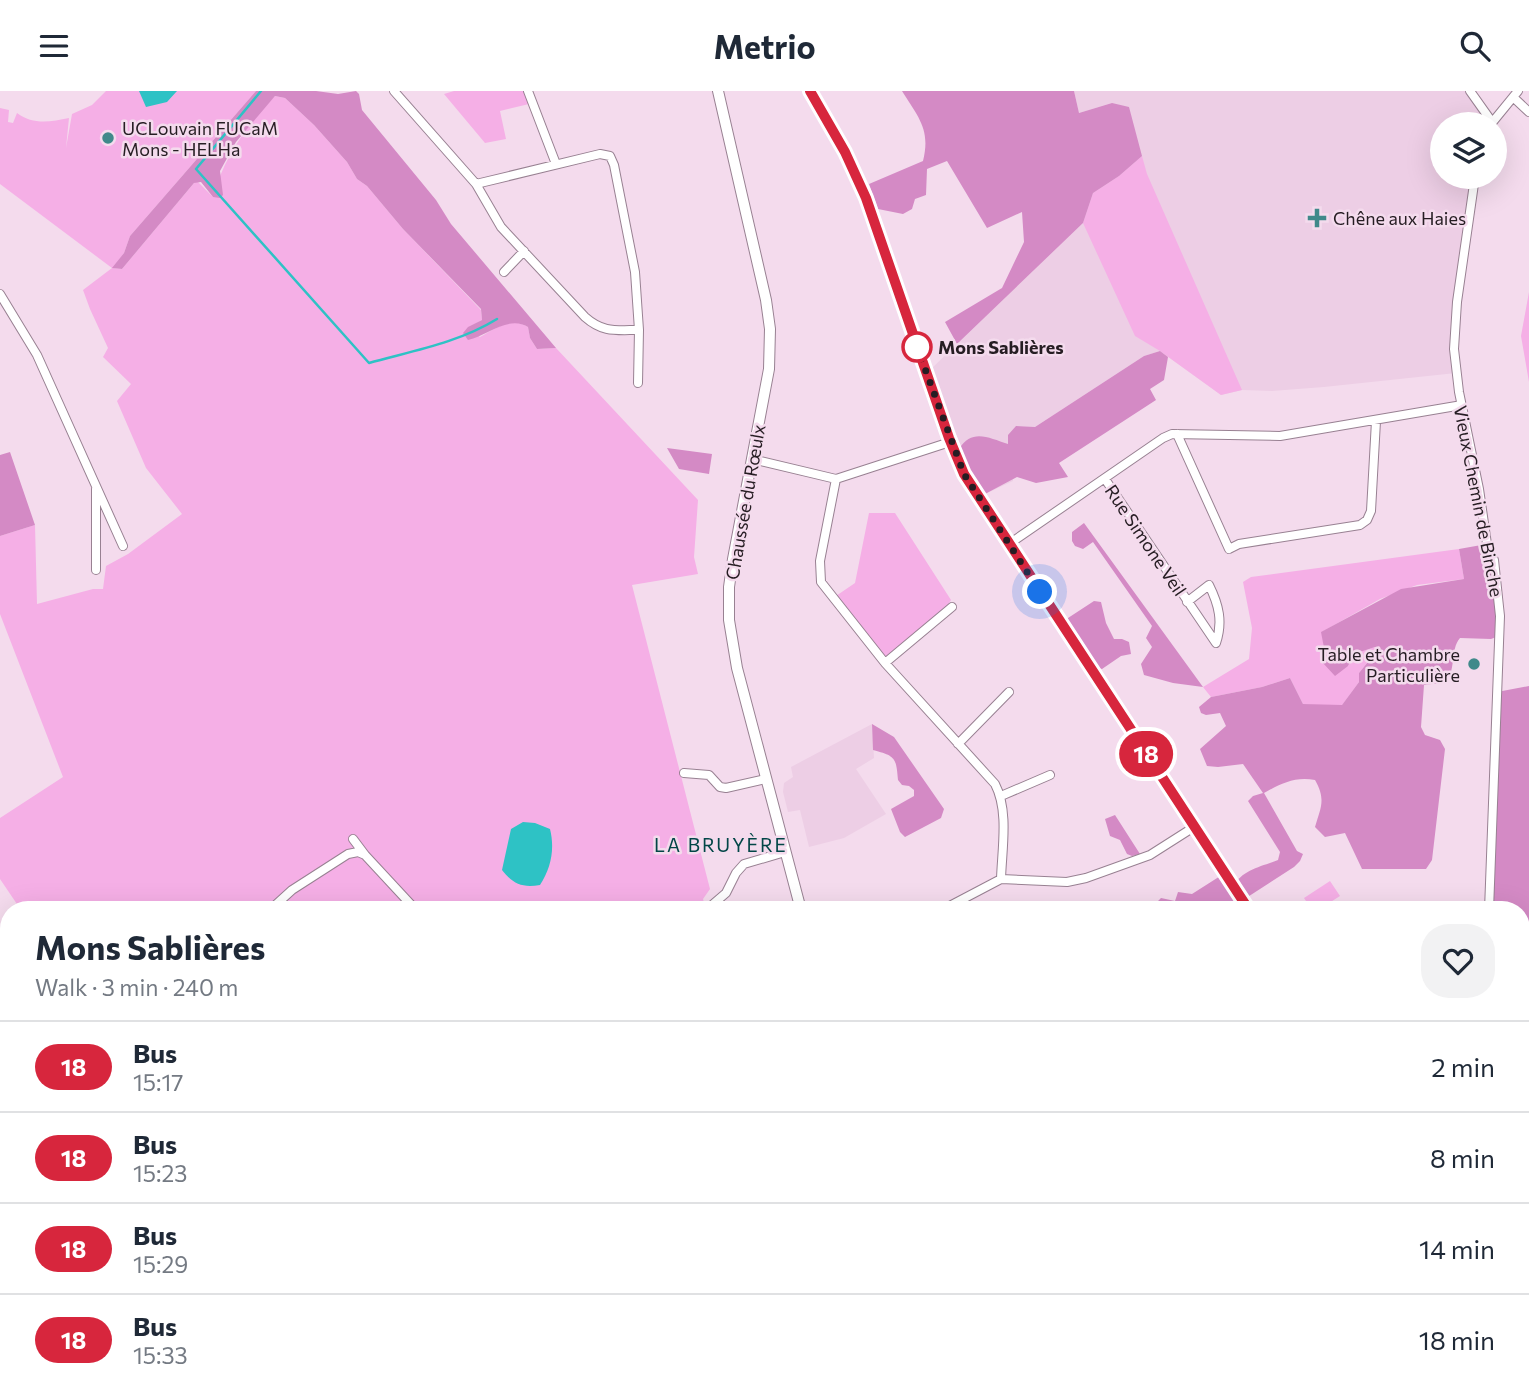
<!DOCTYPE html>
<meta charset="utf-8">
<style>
body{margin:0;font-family:Commissioner,sans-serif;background:#f2f2f3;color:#1f2937;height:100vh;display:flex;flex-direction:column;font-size:26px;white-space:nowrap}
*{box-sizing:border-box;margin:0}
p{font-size:23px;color:#747a83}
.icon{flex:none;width:38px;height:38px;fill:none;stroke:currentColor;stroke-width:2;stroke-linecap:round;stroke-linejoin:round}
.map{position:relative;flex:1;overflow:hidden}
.side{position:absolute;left:0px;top:810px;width:1530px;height:499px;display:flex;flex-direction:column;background:#fff;border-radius:28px 28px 0 0;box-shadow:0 7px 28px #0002}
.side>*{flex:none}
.badge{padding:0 14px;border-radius:23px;font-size:24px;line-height:46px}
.tools{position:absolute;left:1430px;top:21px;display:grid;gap:14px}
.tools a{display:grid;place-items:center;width:77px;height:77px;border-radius:50%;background:#fff;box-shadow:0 7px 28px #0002;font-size:35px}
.you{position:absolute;width:35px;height:35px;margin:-18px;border:5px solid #fff;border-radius:50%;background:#1a73e8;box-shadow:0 0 0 10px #1a73e833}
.map>.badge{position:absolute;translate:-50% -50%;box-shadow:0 0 0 4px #fff}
.round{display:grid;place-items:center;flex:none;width:74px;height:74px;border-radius:28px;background:#f2f2f3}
.headline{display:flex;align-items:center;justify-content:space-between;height:119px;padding:0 35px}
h1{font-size:33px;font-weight:700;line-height:52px}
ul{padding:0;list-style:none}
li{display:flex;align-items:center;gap:21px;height:91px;padding:0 35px;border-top:2px solid #e0e1e3}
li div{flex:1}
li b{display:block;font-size:26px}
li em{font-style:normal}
li .badge{min-width:77px;font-weight:700;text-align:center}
header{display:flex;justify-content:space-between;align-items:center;height:91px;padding:0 35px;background:#fff;font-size:32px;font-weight:700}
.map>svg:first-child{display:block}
.built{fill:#edcee5}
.green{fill:#f5afe6}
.forest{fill:#d48ac5}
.water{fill:#2ec2c5}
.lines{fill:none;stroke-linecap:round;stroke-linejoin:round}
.stream{stroke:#2ec2c5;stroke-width:2.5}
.minor-casing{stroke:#988192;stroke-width:10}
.secondary-casing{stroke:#988192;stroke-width:12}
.minor{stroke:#fff;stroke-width:8}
.secondary{stroke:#fff;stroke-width:10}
.line-casing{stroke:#fff;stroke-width:16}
.line{stroke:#d7263d;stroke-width:10}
.walk{stroke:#261d23;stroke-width:7;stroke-dasharray:0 12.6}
.poi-dot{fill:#40898a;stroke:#f4dbed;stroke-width:2.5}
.stop-dot{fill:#fff;stroke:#d7263d;stroke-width:3.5}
.labels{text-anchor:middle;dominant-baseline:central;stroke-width:5;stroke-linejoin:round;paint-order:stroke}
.poi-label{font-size:18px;fill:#261d23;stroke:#f4dbed;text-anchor:start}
.stop-label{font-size:18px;font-weight:bold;fill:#261d23;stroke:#f4dbed;text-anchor:start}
.street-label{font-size:18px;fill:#261d23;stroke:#f4dbed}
.neighbourhood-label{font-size:19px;letter-spacing:2px;fill:#024647;stroke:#f4dbed}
</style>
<header><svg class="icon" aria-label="menu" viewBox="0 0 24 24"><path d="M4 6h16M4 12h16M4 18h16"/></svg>Metrio<svg class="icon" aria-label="search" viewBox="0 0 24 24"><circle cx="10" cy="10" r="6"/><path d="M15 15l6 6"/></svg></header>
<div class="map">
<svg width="1529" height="1308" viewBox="0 0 1529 1308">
<rect width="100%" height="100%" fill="#f4dbed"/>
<path class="built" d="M1074,0H1470L1491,33H1442V86H1475L1457,211L1456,282L1324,296L1272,300L1242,299L1221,304L1160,260L1144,265L1035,336L1016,335L1013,390L985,403L968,382L931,278L1083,132L1112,12L1079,22Z
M872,633L874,667L856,678L886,723L844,747L809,756L800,719L788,721L783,701L784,692L793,686L791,676Z"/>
<path class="green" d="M106,0H256L130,145L124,162L113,177L122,178L194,92L197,90L213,106C224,66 246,35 275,5L285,7L314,34L347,71L357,88L367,95L403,138L481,219L482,229L468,237L480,246C495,238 511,225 528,236L530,247L537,258L556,257L698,409L694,466L698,483L632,494L710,798L703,808L706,819H21L0,788V727L63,686L0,523V445L35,434L37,513L93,498H103L106,475L128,463L182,423L146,377L117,310L131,293L103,266L108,257L90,218L83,199L112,177L0,93V17L9,19L8,31L13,32L17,22C33,34 50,31 69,27L66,57L72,23L92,14Z
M454,0H524L529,13L500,20L506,48L485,52L444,3Z
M1142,65L1147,83L1242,299L1221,304L1160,260L1135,245L1083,132L1093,102L1119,85Z
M1529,201V291L1521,245Z
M869,422H895L951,509L949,512L952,516L885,572L833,507L855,492Z
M1459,458L1464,488L1417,494L1380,508L1322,541L1324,557L1323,571L1348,575L1354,563L1375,556L1376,561L1359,582V591L1340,617L1303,613L1290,587L1262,596L1211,606L1203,596L1249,568L1252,537L1243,491L1251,486Z
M1330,790L1340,805L1318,819H1312L1304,807Z
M0,1246L4,1252L9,1250V1300H53L51,1308H0Z
M313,1300H715L717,1308H319Z"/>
<path class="forest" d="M256,0H316L338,3L356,0L359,3L362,19L436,109L451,133L556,257L537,258L530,247L528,236C509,224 488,244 468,249L463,242L468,236L482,229L481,218L403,138L367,95L357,88L347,71L314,34L285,7L275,5L236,51L220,80L223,104L220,107L213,106L201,91L194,92L122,178L112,177L124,162L130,145Z
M902,0H1074L1079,22L1112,12L1129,16L1142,65L1119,85L1093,102L1083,132L957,253L945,231L1002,197L1024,151L1022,121L987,137L947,70L927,78L926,104L915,108L912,118L903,123L878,118L869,93L923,70C931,38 918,26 902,0Z
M1160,260L1168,266L1164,289L1150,298L1156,309L1059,372L1068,386L1036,392L1017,386L985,403C970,394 965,373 959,358C972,337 989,347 1008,353V344L1016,335L1035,336L1144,265Z
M667,357L712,363L709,383L679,378Z
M10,361L35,434L0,445V364Z
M1084,432L1203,596L1173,592L1144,584L1141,573L1152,556L1146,547L1152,535L1093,451L1083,458L1075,455L1072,450V441Z
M1487,453L1494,469L1499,545L1491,548L1460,547C1450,558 1456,582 1446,589C1441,593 1430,593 1424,594L1421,636L1425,644L1440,649L1445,658L1432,769L1426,778H1362L1345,742L1325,746L1315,736C1321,716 1326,708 1315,689C1295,685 1280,693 1264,702L1297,760L1303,763L1300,770L1294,776L1243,809L1249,819H1133L1152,816L1161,807L1175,810L1178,801L1192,803L1225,782L1234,795C1241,779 1263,775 1278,769L1280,761L1248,710L1253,705L1263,702L1243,673L1218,676L1207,675L1200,658L1226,635L1220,622L1206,624L1201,622L1199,616L1211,606L1262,596L1290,587L1303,613L1342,614L1359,591V582L1376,561L1375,556L1354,563L1348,575L1335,585L1322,571L1324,557L1321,541L1401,498L1464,488L1459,458Z
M1094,510L1101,511L1106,532L1114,548H1122L1129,551L1131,563L1121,565L1102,578L1097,577L1067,534L1068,527Z
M1529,595V1144L1521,1134V819H1489L1497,601Z
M872,633L894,646L944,718L941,727L905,746L900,741L891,718L914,705V699L909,695L902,694L898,689C896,667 896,665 873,659Z
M1115,724L1140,763L1132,765L1127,763L1120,749L1110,745L1105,728Z
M176,1300H313L319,1308H164Z
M787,1300H833L836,1302L817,1308H762Z
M860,1300H918V1308H847L850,1302Z"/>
<path class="water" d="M139,0H177L167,11L146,16Z
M523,731L535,732L550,738C555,758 551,777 540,794C522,797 513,793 502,779L511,738Z"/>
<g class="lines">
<path class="stream" d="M261,0L196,78L369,272C412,260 458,252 497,228"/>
<g class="minor-casing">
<path id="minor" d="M394,0L476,93L501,136L585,226C603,242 616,239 639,239L638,292
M528,0L556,73
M1470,0L1492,31
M1513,6L1529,21
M1491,33L1518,0
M1475,86L1457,211L1454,258L1459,301L1479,398L1487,453L1494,469L1500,525L1489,819
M476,93L600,63L610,65L614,74L635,181L639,239
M504,181L524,160
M0,203L37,264L123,455
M1177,343L1229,458L1239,453L1360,434L1367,429L1371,420L1376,330
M752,368L836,388L950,351
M836,388L820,470L821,491L885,572L995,693C1009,720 1002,757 1001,788
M1105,388L1216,552C1223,531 1219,514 1209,494L1187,511
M1009,453L1163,347L1172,343L1280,345L1462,314
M96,479V398
M885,572L952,516
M958,653L1009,601
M684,682L709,684L720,696L726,697L766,688
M1001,705L1050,684
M353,748L365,764
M270,819L292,799L348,763L358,761L365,764L416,819
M713,819L712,814L726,802L736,782L744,773L785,761
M942,819L1001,788L1067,791L1086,787L1150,764L1194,736
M0,967L9,972
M0,1165L9,1179
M87,1300L92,1308
M985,1300L1023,1308
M850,1302L860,1300
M419,1308L420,1300
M1286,1308L1298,1300"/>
</g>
<g class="secondary-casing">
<path id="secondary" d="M718,0L766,209L770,238L769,278L733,468L729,496V529L737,577L801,819
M810,0C868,89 895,193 930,293C942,326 952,361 969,393L1249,819
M1521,1225L1529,1237
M918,1300V1308"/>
</g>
<use href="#minor" class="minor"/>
<use href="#secondary" class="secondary"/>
</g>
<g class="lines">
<g class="line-casing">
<path id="line" d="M810,0L845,61L866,107L949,347L964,383L1249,819"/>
</g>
<use href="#line" class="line"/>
<path class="walk" d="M917,256L964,383L1040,501"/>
</g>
<g class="poi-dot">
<circle cx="108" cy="47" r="7"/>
<path d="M1313.5 116.5h7v7h7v7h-7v7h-7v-7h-7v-7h7z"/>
<circle cx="1474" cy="573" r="7"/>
</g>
<circle class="stop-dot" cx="917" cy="256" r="14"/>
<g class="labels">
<g class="poi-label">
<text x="122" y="37">UCLouvain FUCaM<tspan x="122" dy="21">Mons - HELHa</tspan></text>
<text x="1333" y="127">Chêne aux Haies</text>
<text x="1460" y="563" text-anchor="end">Table et Chambre<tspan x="1460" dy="21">Particulière</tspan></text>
</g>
<g class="stop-label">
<text x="938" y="256">Mons Sablières</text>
</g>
<g class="street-label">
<text transform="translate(1479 410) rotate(79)">Vieux Chemin de Binche</text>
<text transform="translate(745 411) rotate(-80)">Chaussée du Rœulx</text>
<text transform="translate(1146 449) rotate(56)">Rue Simone Veil</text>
</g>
<g class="neighbourhood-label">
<text x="721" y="753">LA BRUYÈRE</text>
</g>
</g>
</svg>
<div class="tools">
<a><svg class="icon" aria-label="layers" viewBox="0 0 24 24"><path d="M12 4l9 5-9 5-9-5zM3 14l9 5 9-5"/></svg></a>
</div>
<div class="you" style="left:1040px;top:501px"></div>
<b class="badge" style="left:1146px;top:663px;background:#d7263d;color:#fff">18</b>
<section class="side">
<div class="headline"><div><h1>Mons Sablières</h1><p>Walk · 3 min · 240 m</p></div><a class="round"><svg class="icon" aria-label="heart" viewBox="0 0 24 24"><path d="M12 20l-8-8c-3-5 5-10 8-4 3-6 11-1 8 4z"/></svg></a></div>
<ul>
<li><span class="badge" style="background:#d7263d;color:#fff">18</span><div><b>Bus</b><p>15:17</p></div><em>2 min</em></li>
<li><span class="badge" style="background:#d7263d;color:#fff">18</span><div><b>Bus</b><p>15:23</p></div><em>8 min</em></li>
<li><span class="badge" style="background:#d7263d;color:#fff">18</span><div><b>Bus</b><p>15:29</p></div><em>14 min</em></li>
<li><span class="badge" style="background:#d7263d;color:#fff">18</span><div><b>Bus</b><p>15:33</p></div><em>18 min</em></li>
</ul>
</section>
</div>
